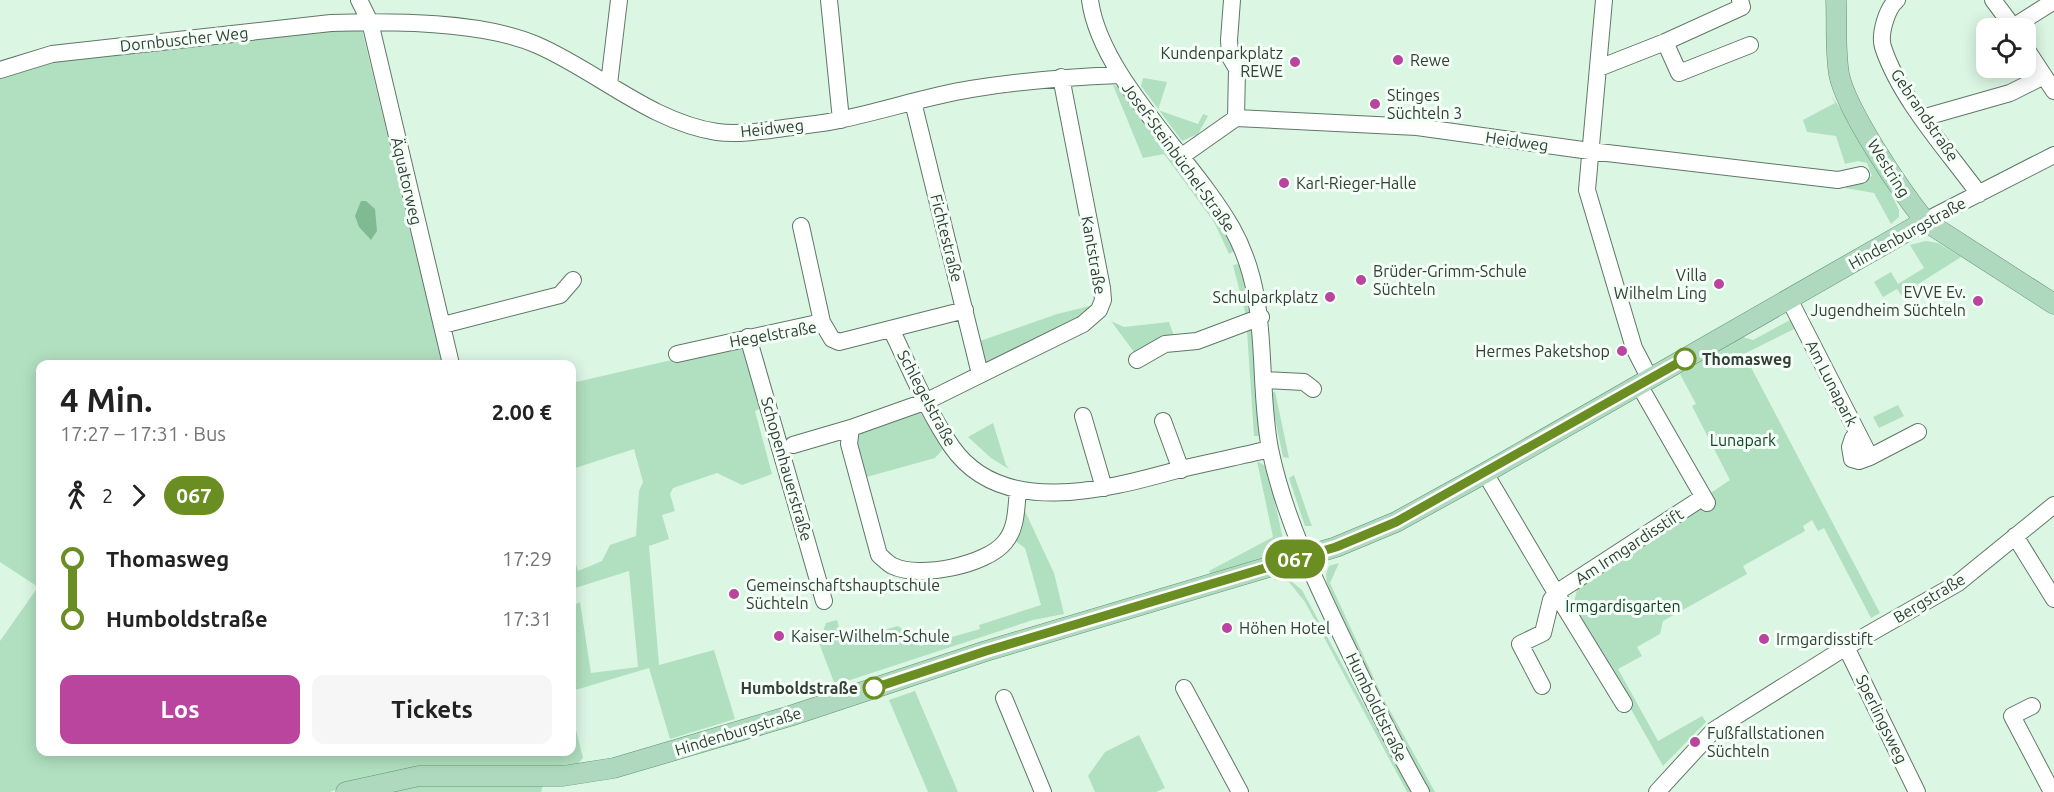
<!DOCTYPE html>
<html lang="de">
<meta charset="utf-8">
<style>
body{margin:0;font-family:Ubuntu,sans-serif;background:#f6f6f6;color:#222;height:100vh;display:flex;flex-direction:column;font-size:22px;white-space:nowrap}
*{box-sizing:border-box;margin:0}
p{font-size:20px;color:#767676}
.icon{flex:none;width:33px;height:33px;fill:none;stroke:currentColor;stroke-width:2;stroke-linecap:round;stroke-linejoin:round}
.map{position:relative;flex:1;overflow:hidden}
.drawer{position:absolute;left:36px;top:360px;width:540px;height:396px;display:flex;flex-direction:column;background:#fff;border-radius:12px;box-shadow:0 3px 15px #0003}
.drawer>*{flex:none}
.badge{padding:0 12px;border-radius:20px;font-size:21px;line-height:39px}
.tools{position:absolute;left:1976px;top:18px;display:grid;gap:12px}
.tools a{display:grid;place-items:center;width:60px;height:60px;border-radius:12px;background:#fff;box-shadow:0 3px 15px #0003;font-size:30px}
.map>.badge{position:absolute;translate:-50% -50%;box-shadow:0 0 0 3px #fff}
.legs{display:flex;align-items:center;gap:9px;height:66px;padding:0 24px;font-size:20px}
.legs p{margin-inline-start:auto}
.headline{display:flex;align-items:center;justify-content:space-between;height:102px;padding:0 24px}
h1{font-size:33px;font-weight:700;line-height:45px}
.primary-button{display:flex;gap:12px;margin-top:auto;padding:12px 24px}
.primary-button a{flex:1;height:69px;border-radius:12px;background:#b9459f;color:#fff;font-size:24px;font-weight:700;line-height:69px;text-align:center}
.primary-button a+a{background:#f6f6f6;color:#222}
ul{padding:0 24px;list-style:none}
li{display:flex;align-items:center;gap:21px;height:60px;font-size:22px}
li i{display:grid;place-items:center;width:9px;height:100%;margin:0 8px;background:currentColor}
li i::after{content:'';width:15px;height:15px;margin:-8px;border:4px solid;border-radius:50%;background:#fff}
li p{margin-inline-start:auto}
li:first-child i{background:linear-gradient(#0000 50%,currentColor 0)}
li:last-child i{background:linear-gradient(currentColor 50%,#0000 0)}
.map>svg:first-child{display:block}
.green{fill:#b0e0bf}
.water{fill:#7fba93}
.lines{fill:none;stroke-linecap:round;stroke-linejoin:round}
.minor-casing{stroke:#607767;stroke-width:18}
.major-casing{stroke:#609272;stroke-width:21}
.minor{stroke:#fff;stroke-width:16}
.major{stroke:#aed9be;stroke-width:20}
.line-1-casing{stroke:#fff;stroke-width:14}
.line-1{stroke:#6b8e23;stroke-width:9}
.poi-dot{fill:#b9459f;stroke:#f4fff7;stroke-width:2}
.stop-1-dot{fill:#fff;stroke:#6b8e23;stroke-width:3}
.labels{text-anchor:middle;dominant-baseline:central;stroke-width:6;stroke-linejoin:round;paint-order:stroke}
.street-label{font-size:16px;fill:#333e37;stroke:#f4fff7}
.poi-label{font-size:16px;fill:#333e37;stroke:#f4fff7;text-anchor:start}
.stop-label{font-size:16px;font-weight:bold;fill:#333e37;stroke:#f4fff7;text-anchor:start}
.park-label{font-size:16px;fill:#134127;stroke:#f4fff7}
</style>
<div class="map">
<svg width="2054" height="792" viewBox="0 0 2054 792">
<rect width="100%" height="100%" fill="#dcf6e4"/>
<path class="green" d="M361,26L421,274L448,364H40V752H572V714L583,758L576,766L359,782L330,792H0V641L38,587L0,562V77L53,61Z
M1143,78L1167,82L1158,110L1198,124L1203,114L1208,116L1198,134L1182,141L1141,86Z
M1113,85L1124,89L1213,210L1234,251L1229,254L1214,222L1164,154L1143,158Z
M1831,95L1872,154L1899,210V217L1891,224L1874,193L1845,188L1872,176L1867,163L1858,161L1845,164L1836,136L1807,132L1803,120L1835,103Z
M1926,241L1938,243L1961,257L1901,295L1897,289L1883,297L1874,282L1891,272L1898,284L1924,268L1910,245Z
M1239,264L1252,314L1246,316L1233,265Z
M1094,305L1087,316L990,364L984,361L980,341L1057,314Z
M1792,319L1796,328L1744,354L1880,613L1871,618L1824,528L1818,531L1812,520L1803,526L1805,531L1743,566L1747,574L1663,621L1660,634L1637,647L1642,656L1618,669L1658,741L1702,716L1706,722L1663,766L1573,606L1579,582L1730,480L1692,406L1696,404L1680,374L1743,337L1753,340Z
M1111,321L1124,327L1169,322L1176,341L1134,352Z
M1256,325L1255,364L1260,436H1254L1247,331L1250,326Z
M741,344L763,407L755,411L772,474L742,485L717,473L673,488L670,494L675,511L662,515L669,539L649,546L659,665L714,650L735,719L670,739L649,668L572,691V606L580,602L591,673L638,667L629,571L572,589V550L578,571L602,561L610,545L636,536L639,491L643,482L634,449L572,469V476V383Z
M1275,391L1289,458L1283,457L1270,395Z
M1898,405L1904,416L1879,428L1873,417Z
M918,409L943,449L935,458L863,478L855,438L861,431Z
M993,423L1006,465L1009,469L991,458L968,437Z
M1257,461L1267,467L1283,539L1270,556L1211,575L1209,571L1273,537Z
M1294,475L1310,521L1312,526H1305L1289,478Z
M1023,507L1054,573L1064,614L1033,620L835,685L819,643L826,623L837,620L843,642L898,626L913,636L916,635L920,646L980,629L979,625L1041,605L1025,548L1014,540Z
M1339,563L1330,583L1383,698L1435,792H1429L1399,740L1327,585L1326,574L1329,566Z
M1286,577L1302,590L1385,744L1391,747L1413,792H1407L1305,602L1289,582L1273,580Z
M915,691L958,792H928L889,700Z
M1139,735L1165,788L1156,792H1095L1088,776L1105,752Z
M430,782H544L541,792H368Z"/>
<path class="water" d="M361,201H366L375,209L377,231L371,240L359,227L355,216Z"/>
<g class="lines">
<g class="minor-casing">
<path id="minor" d="M359,0L370,22L451,364
M829,0L841,120
M1090,0C1100,77 1193,159 1232,228C1272,299 1256,374 1270,449C1284,517 1315,581 1345,643C1369,693 1393,744 1421,792
M1232,0L1229,40L1230,57L1237,69L1236,118
M1604,0L1587,190L1634,348L1650,379
M1897,0C1887,8 1879,34 1883,47C1900,99 1947,150 1979,194
M1993,0L2014,28
M2013,27L2054,1
M1665,42L1679,73L1750,45
M2025,47L2054,91
M1599,68L1665,42L1742,7L1740,0
M0,70L52,54L331,23C392,21 482,21 537,45C597,71 651,122 717,132C739,135 762,131 784,128C804,125 824,124 843,119C886,110 928,96 971,89C1020,81 1070,77 1120,75
M609,84L619,0
M913,102L980,374
M1922,118L2010,93L2042,77
M1182,156L1236,118L1417,127L1590,151L1838,180L1861,175
M1925,221L2054,155
M801,226L822,322
M1789,299L1870,457L1918,432
M443,325L560,295L573,280
M891,329C910,368 927,411 952,447C1003,520 1111,488 1181,469C1211,462 1241,456 1270,449
M748,337L824,601
M677,354L822,322L832,339L839,342L965,310
M1137,360L1165,344L1197,341L1261,317
M1263,380L1304,382L1313,389
M1639,385L1707,503
M1083,416L1104,488
M1163,421L1181,470
M1858,435L1853,438L1850,447L1852,459L1859,461L1870,457
M793,445L851,428
M1485,473L1556,593L1551,600L1543,633L1520,644L1542,686
M1018,490C1016,508 1017,528 1005,542C987,565 919,579 893,566C888,564 883,558 879,555L849,444L851,428L927,401L1083,324L1099,310L1103,300L1102,288L1061,77
M2015,536L2054,599
M1846,647L1917,792
M1184,688L1240,792
M1004,698L1043,792
M1624,704L1556,593L1702,498
M2032,706L2012,716L2052,792
M1657,792L1714,730L1846,647L1958,583L2054,505"/>
</g>
<g class="major-casing">
<path id="major" d="M1836,0C1837,24 1835,50 1839,74C1846,110 1901,191 1925,221L2054,304
M346,792L419,776H563L614,768L790,716L986,651L1336,547L1396,522L1485,473L1925,221"/>
</g>
<use href="#minor" class="minor"/>
<use href="#major" class="major"/>
</g>
<g class="lines">
<g class="line-1-casing">
<path id="line-1" d="M874,688L986,651L1336,547L1396,522L1685,359"/>
</g>
<use href="#line-1" class="line-1"/>
</g>
<g class="poi-dot">
<circle cx="1398" cy="60" r="6"/>
<circle cx="1295" cy="62" r="6"/>
<circle cx="1375" cy="104" r="6"/>
<circle cx="1284" cy="183" r="6"/>
<circle cx="1361" cy="280" r="6"/>
<circle cx="1719" cy="284" r="6"/>
<circle cx="1330" cy="297" r="6"/>
<circle cx="1978" cy="301" r="6"/>
<circle cx="1622" cy="351" r="6"/>
<circle cx="734" cy="594" r="6"/>
<circle cx="1227" cy="628" r="6"/>
<circle cx="779" cy="636" r="6"/>
<circle cx="1764" cy="639" r="6"/>
<circle cx="1695" cy="742" r="6"/>
</g>
<g class="stop-1-dot">
<circle cx="1685" cy="359" r="10"/>
<circle cx="874" cy="688" r="10"/>
</g>
<g class="labels">
<g class="street-label">
<text transform="translate(184 39) rotate(-6)">Dornbuscher Weg</text>
<text transform="translate(1925 115) rotate(56)">Gebrandstraße</text>
<text transform="translate(772 128) rotate(-6)">Heidweg</text>
<text transform="translate(1517 141) rotate(8)">Heidweg</text>
<text transform="translate(1179 157) rotate(54)">Josef-Steinbüchel-Straße</text>
<text transform="translate(1889 168) rotate(58)">Westring</text>
<text transform="translate(407 181) rotate(77)">Äquatorweg</text>
<text transform="translate(1907 233) rotate(-29)">Hindenburgstraße</text>
<text transform="translate(947 238) rotate(76)">Fichtestraße</text>
<text transform="translate(1094 255) rotate(80)">Kantstraße</text>
<text transform="translate(773 334) rotate(-10)">Hegelstraße</text>
<text transform="translate(1832 383) rotate(63)">Am Lunapark</text>
<text transform="translate(927 398) rotate(62)">Schlegelstraße</text>
<text transform="translate(787 469) rotate(74)">Schopenhauerstraße</text>
<text transform="translate(1629 546) rotate(-33)">Am Irmgardisstift</text>
<text transform="translate(1929 598) rotate(-31)">Bergstraße</text>
<text transform="translate(1377 707) rotate(64)">Humboldtstraße</text>
<text transform="translate(1882 719) rotate(64)">Sperlingsweg</text>
<text transform="translate(738 731) rotate(-17)">Hindenburgstraße</text>
</g>
<g class="poi-label">
<text x="1283" y="53" text-anchor="end">Kundenparkplatz<tspan x="1283" dy="18">REWE</tspan></text>
<text x="1410" y="60">Rewe</text>
<text x="1387" y="95">Stinges<tspan x="1387" dy="18">Süchteln 3</tspan></text>
<text x="1296" y="183">Karl-Rieger-Halle</text>
<text x="1373" y="271">Brüder-Grimm-Schule<tspan x="1373" dy="18">Süchteln</tspan></text>
<text x="1707" y="275" text-anchor="end">Villa<tspan x="1707" dy="18">Wilhelm Ling</tspan></text>
<text x="1966" y="292" text-anchor="end">EVVE Ev.<tspan x="1966" dy="18">Jugendheim Süchteln</tspan></text>
<text x="1318" y="297" text-anchor="end">Schulparkplatz</text>
<text x="1610" y="351" text-anchor="end">Hermes Paketshop</text>
<text x="746" y="585">Gemeinschaftshauptschule<tspan x="746" dy="18">Süchteln</tspan></text>
<text x="1239" y="628">Höhen Hotel</text>
<text x="791" y="636">Kaiser-Wilhelm-Schule</text>
<text x="1776" y="639">Irmgardisstift</text>
<text x="1707" y="733">Fußfallstationen<tspan x="1707" dy="18">Süchteln</tspan></text>
</g>
<g class="stop-label">
<text x="1702" y="359">Thomasweg</text>
<text x="858" y="688" text-anchor="end">Humboldstraße</text>
</g>
<g class="park-label">
<text x="1743" y="440">Lunapark</text>
<text x="1623" y="606">Irmgardisgarten</text>
</g>
</g>
</svg>
<div class="tools">
<a><svg class="icon" aria-label="locate" viewBox="0 0 24 24"><circle cx="12" cy="12" r="6"/><path d="M12 2v4M12 18v4M2 12h4M18 12h4"/></svg></a>
</div>
<b class="badge" style="left:1295px;top:559px;background:#6b8e23;color:#fff">067</b>
<section class="drawer">
<div class="headline"><div><h1>4 Min.</h1><p>17:27 – 17:31 · Bus</p></div><b>2.00 €</b></div>
<div class="legs"><svg class="icon" aria-label="walk" viewBox="0 0 24 24"><circle cx="13" cy="4" r="2"/><path d="M13 8l-2 6 4 7M11 14l-3 7M7 12l3-4h3l4 4"/></svg>2<svg class="icon" aria-label="forward" viewBox="0 0 24 24"><path d="M9 5l7 7-7 7"/></svg><b class="badge" style="background:#6b8e23;color:#fff">067</b></div>
<ul>
<li><i style="color:#6b8e23"></i><b>Thomasweg</b><p>17:29</p></li>
<li><i style="color:#6b8e23"></i><b>Humboldstraße</b><p>17:31</p></li>
</ul>
<div class="primary-button"><a>Los</a><a>Tickets</a></div>
</section>
</div>
